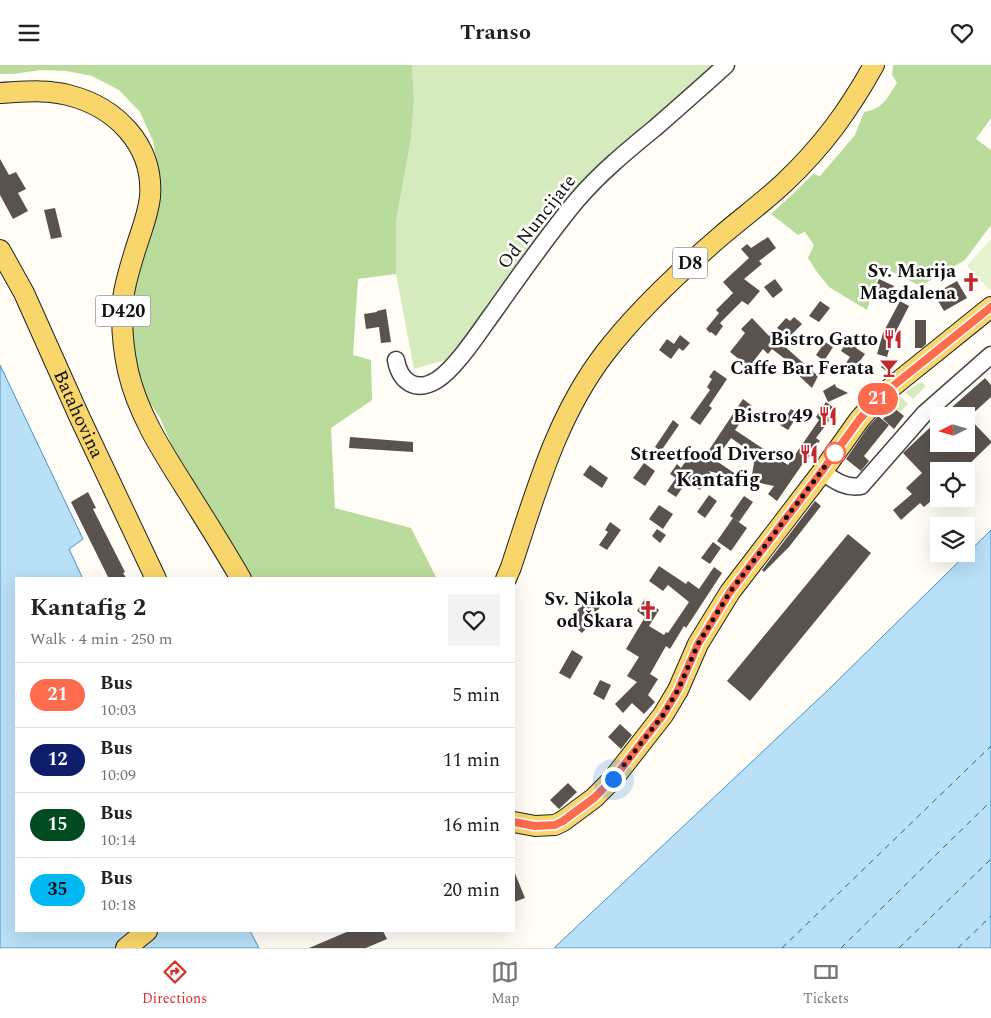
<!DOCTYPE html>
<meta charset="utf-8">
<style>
body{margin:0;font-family:Spectral,serif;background:#f2f2f2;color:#222;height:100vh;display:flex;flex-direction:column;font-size:19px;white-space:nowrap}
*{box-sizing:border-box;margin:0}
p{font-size:16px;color:#767676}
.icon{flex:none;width:28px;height:28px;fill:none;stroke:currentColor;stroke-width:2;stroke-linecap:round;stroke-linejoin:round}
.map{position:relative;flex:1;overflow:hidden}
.details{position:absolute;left:15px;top:512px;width:500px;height:355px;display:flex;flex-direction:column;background:#fff;border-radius:0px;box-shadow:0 5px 20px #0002}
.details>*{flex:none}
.badge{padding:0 10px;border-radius:16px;font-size:18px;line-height:32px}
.needle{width:32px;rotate:265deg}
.controls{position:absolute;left:930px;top:342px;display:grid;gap:10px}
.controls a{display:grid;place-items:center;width:45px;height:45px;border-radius:0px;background:#fff;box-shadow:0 5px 20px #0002;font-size:25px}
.you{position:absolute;width:25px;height:25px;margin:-12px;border:4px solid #fff;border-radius:50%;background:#1a73e8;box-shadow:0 0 0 8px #1a73e833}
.map>.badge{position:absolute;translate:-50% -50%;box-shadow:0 0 0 2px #fff}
.round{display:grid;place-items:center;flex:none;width:52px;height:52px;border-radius:0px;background:#f2f2f2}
.overview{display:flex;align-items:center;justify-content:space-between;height:85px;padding:0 15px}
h1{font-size:24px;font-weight:700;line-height:38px}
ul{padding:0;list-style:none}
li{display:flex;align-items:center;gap:15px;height:65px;padding:0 15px;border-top:1px solid #e0e0e0}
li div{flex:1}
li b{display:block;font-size:19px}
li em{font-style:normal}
li .badge{min-width:55px;font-weight:700;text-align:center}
header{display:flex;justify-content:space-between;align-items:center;height:65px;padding:0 15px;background:#fff;font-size:22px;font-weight:700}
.menu{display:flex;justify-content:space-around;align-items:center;height:70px;border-top:1px solid #e0e0e0;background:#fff;font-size:14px;color:#767676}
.menu a{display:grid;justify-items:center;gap:2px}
.menu .current{color:#d93025}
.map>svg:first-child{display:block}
.green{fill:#d5ebbd}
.forest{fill:#b9dc9c}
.pitch{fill:#e6f2cf}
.water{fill:#b9e0f7;stroke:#3f96cf}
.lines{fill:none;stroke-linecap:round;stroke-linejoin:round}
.ferry{stroke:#1768a6;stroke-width:1;stroke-dasharray:6 5;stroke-linecap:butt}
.building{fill:#5a524d}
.minor-casing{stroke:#444;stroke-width:19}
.major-casing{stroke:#222;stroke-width:22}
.minor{stroke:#fff;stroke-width:16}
.major{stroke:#f9d66b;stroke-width:20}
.line-casing{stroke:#fff;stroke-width:11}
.line{stroke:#ff6b4d;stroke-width:8}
.walk{stroke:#111;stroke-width:5;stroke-dasharray:0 9}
.stop-dot{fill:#fff;stroke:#ff6b4d;stroke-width:2.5}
.labels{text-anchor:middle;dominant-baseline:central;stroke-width:5;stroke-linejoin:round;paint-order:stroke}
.shield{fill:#fff;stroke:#585858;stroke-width:1}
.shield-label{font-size:18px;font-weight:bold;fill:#111}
.street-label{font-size:19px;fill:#111;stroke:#fff}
.poi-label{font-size:19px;font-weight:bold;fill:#111;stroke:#fff;text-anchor:end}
.quarter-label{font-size:21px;font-weight:bold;fill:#111;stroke:#fff}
</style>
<header><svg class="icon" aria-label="menu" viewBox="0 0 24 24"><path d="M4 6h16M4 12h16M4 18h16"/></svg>Transo<svg class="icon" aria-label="heart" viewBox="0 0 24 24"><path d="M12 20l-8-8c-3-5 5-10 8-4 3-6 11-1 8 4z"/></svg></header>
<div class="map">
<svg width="991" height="883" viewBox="0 0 991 883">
<rect width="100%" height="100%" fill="#fffdf5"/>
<path class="green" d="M412,0H718L614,88L452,293L414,304L396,209V157L411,73L414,34Z
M921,317L926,321L913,334L905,327Z
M898,329L908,339L900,347L888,338Z"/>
<path class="forest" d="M0,0H412L414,34L411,73L396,157V209L358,214L353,290L371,295L372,335L331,363L335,443L411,463L437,514H250L174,385L160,353L141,324L130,295L131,226L158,129V103L153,76L140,47L119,25L92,11L67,6L41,5L13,9H0Z
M893,0H991V53L976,74L991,85V160L965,195L920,221L881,201L867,245L829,222L817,207L808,193L814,180L805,167L798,170L771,149L797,125L813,109L820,111L855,70L864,47C883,44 887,33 897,18L892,10Z"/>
<path class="pitch" d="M991,174V224L990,225L967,201Z"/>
<path class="water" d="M0,300L83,474L69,484L83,514H16V866H250L259,883H0Z
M991,465V883H554L828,625Z"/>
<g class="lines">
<path class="ferry" d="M782,883L991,681
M841,883L991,736
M899,883L991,794
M958,883L991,851"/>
</g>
<path class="building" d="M0,94L9,110L16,107L26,124L18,128L28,146L13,154L0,130Z
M55,143L62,172L51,174L44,145Z
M768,172L776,183L759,196L762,199L744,214L760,226L748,240L742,236L720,258L723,261L716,271L711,267L710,268L706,264L719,248L716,245L733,228L723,217L749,193L741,184L747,179L751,183Z
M775,214L783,225L773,233L764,222Z
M879,214L894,221L888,235L872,228Z
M957,216L967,233L944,246L934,229Z
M820,236L830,243L819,257L809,251Z
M900,236L909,241L892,274L887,292L877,289L883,268Z
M386,244L391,277L381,278L379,262L366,264L364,249L377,247V246Z
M794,252L802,259L789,272L777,263L786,253L790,256Z
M752,253L769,271L772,268L783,279H782L818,311L812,323L795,307L798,304L772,284L768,289L763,284L749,302L730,287L745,268L741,264Z
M915,255H926V279L922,283H915Z
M680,270L690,278L683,286L679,283L671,294L659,285L667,274L674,279Z
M850,272L859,279L856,283L865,289L852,307L844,301L850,292L841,286Z
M825,277L833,282L824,296L816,290Z
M886,295L895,300L889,308L881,302Z
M714,305L727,314L709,341L712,343L700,360L690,353L710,325L707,322L712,314L709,312Z
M985,313L991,320V332L970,351H967L991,376V378L962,406H939V429L924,442L920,438L901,455L893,445L912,429L906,423L922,408L903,388L939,354V379H966V351H942Z
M835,319L836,322L848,328L828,337L823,326Z
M743,334L752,341L735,365L788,400L819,355L816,352L826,337L837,345L816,373L820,376L807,395L806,394L777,436L768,429L774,421L751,416L754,398L748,394L752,388L731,373L715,395L743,414L708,406L711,408L700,425L687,416L676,432L667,426L676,413L670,409L677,399L681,403L693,386L703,394Z
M893,342L904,351L894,364L883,354Z
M791,344L799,349L788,365L780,360Z
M878,351L889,360L864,391L869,396L861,406L846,394L868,362Z
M673,355L679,360L661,386L655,382Z
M350,372L413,377V387L349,383Z
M644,398L655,406L645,421L633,413Z
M590,400L608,413L602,423L583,410Z
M88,427L96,443L93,444L125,507L123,508L127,514H109L71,437Z
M709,430L717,436L705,453L697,447Z
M744,431L753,437L739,457L730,451Z
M815,436L821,441L789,482L764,507L762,505Z
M659,440L673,449L663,464L649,454Z
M733,453L747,463L731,486L717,476Z
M610,457L621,465L607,485L599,480L608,467L605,465Z
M657,464L666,470L660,478L652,471Z
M848,469L871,488L750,636L727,616Z
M713,477L721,483L710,499L701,493Z
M659,501L686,519L688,516L699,524L714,502L722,508L686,563L684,561L670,584L666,581L650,609L658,614L648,630L655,637L644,649L632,638L623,648L615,639L637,617L627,611L639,592L626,584L645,552L637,546L645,534L659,545L649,561L664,570L666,567L668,568L689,537L668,520L663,526L649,516Z
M586,525L603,539L590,554L593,556L582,568L568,556L583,539L578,535Z
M572,585L583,592L570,614L559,608Z
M600,615L611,620L604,635L593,629Z
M620,659L632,670L621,684L608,672Z
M568,718L577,727L559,744L550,735Z
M514,806L525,833L514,837Z
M349,866H383L387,874L366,883H309Z"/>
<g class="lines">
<g class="minor-casing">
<path id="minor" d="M396,295C400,317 416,328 437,315C456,303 479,267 493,248C520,210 547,171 577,135C600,108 628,85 655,63C679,42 703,21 726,0
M822,407C834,415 846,424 861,421L924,349L991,290"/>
</g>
<g class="major-casing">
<g id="major">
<path d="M0,28C22,27 46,24 68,30C116,42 154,80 150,132C148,151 140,169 135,186C130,202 125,218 123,234C121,257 123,283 128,306C138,350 164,389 188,427C206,456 224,484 241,514"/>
<path id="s1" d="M0,185L24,228L79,351L156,514"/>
<path d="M506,514L511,502C536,427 556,352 605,288C639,244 680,206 722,170C743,152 765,136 785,117C823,81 849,45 874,0"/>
<path d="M514,757L535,761L555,760L563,756L594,733L613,714L663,650L678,625L698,579L730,527L822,407L859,355L873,339L893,321L991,242"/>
<path d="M126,883L147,866"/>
</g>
</g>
<use href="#minor" class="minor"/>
<use href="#major" class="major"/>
</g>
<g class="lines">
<g class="line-casing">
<path id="line" d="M514,757L535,761L555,760L563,756L594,733L613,714L663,650L678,625L698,579L730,527L822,406L859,355L873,339L893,321L991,242"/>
</g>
<use href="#line" class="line"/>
<path class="walk" d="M613,714L663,650L678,625L698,579L730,527L836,387L835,388"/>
</g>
<defs>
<g id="church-bare" transform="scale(1.5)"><path d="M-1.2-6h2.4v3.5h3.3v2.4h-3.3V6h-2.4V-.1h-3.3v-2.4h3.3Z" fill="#c4262e" stroke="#fff" stroke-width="2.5" paint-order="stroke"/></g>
<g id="restaurant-bare" transform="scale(1.5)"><path d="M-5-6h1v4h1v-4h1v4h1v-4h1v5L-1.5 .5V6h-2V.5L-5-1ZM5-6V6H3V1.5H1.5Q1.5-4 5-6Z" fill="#c4262e" stroke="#fff" stroke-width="2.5" paint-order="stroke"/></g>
<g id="bar-bare" transform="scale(1.5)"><path d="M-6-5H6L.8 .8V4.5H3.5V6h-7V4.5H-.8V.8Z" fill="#c4262e" stroke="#fff" stroke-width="2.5" paint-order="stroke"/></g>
</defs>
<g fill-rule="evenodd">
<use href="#church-bare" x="971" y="217"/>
<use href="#restaurant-bare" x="893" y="274"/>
<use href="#bar-bare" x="889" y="303"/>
<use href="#restaurant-bare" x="828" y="351"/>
<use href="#restaurant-bare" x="809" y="389"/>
<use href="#church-bare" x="648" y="545"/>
</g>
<circle class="stop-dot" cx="835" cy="388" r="10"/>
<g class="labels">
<g class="shield">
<rect x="672.5" y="182.5" width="35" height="31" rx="4"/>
<rect x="95.5" y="230.5" width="55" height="31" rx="4"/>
</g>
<g class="shield-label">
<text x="690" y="198">D8</text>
<text x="123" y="246">D420</text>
</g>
<g class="street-label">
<text transform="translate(537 157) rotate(-52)">Od Nuncijate</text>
<text stroke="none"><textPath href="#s1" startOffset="182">Batahovina</textPath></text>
</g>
<g class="poi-label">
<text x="956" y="206">Sv. Marija<tspan x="956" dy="22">Magdalena</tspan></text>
<text x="878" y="274">Bistro Gatto</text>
<text x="874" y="303">Caffe Bar Ferata</text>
<text x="813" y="351">Bistro 49</text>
<text x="794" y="389">Streetfood Diverso</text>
<text x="633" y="534">Sv. Nikola<tspan x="633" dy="22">od Škara</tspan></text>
</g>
<g class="quarter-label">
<text x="718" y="415">Kantafig</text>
</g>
</g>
</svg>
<div class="controls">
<a><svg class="needle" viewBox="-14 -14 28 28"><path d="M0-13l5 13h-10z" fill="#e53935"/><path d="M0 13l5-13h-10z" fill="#767676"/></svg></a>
<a><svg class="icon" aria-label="locate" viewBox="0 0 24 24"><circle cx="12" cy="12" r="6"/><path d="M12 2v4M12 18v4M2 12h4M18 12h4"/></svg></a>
<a><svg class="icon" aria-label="layers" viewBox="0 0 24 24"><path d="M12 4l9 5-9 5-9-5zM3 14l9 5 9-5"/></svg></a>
</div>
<div class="you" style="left:613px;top:714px"></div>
<b class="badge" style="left:878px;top:334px;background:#ff6b4d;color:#fff">21</b>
<section class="details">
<div class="overview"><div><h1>Kantafig 2</h1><p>Walk · 4 min · 250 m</p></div><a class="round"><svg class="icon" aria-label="heart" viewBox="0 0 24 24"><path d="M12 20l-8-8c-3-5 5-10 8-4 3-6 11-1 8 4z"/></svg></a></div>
<ul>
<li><span class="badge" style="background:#ff6b4d;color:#fff">21</span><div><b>Bus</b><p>10:03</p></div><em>5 min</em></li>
<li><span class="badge" style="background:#101d6b;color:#fff">12</span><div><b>Bus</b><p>10:09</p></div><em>11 min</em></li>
<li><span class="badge" style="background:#004b20;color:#fff">15</span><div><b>Bus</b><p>10:14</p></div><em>16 min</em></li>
<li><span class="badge" style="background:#00b9f2;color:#111">35</span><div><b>Bus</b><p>10:18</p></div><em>20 min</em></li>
</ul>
</section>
</div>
<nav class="menu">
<a class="current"><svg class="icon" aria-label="directions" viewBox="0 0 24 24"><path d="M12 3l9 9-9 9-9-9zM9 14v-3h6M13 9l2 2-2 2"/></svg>Directions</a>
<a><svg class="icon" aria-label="map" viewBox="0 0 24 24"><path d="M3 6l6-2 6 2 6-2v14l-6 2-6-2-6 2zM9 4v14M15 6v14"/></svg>Map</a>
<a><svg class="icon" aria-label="tickets" viewBox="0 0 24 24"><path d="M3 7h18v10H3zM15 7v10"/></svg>Tickets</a>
</nav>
